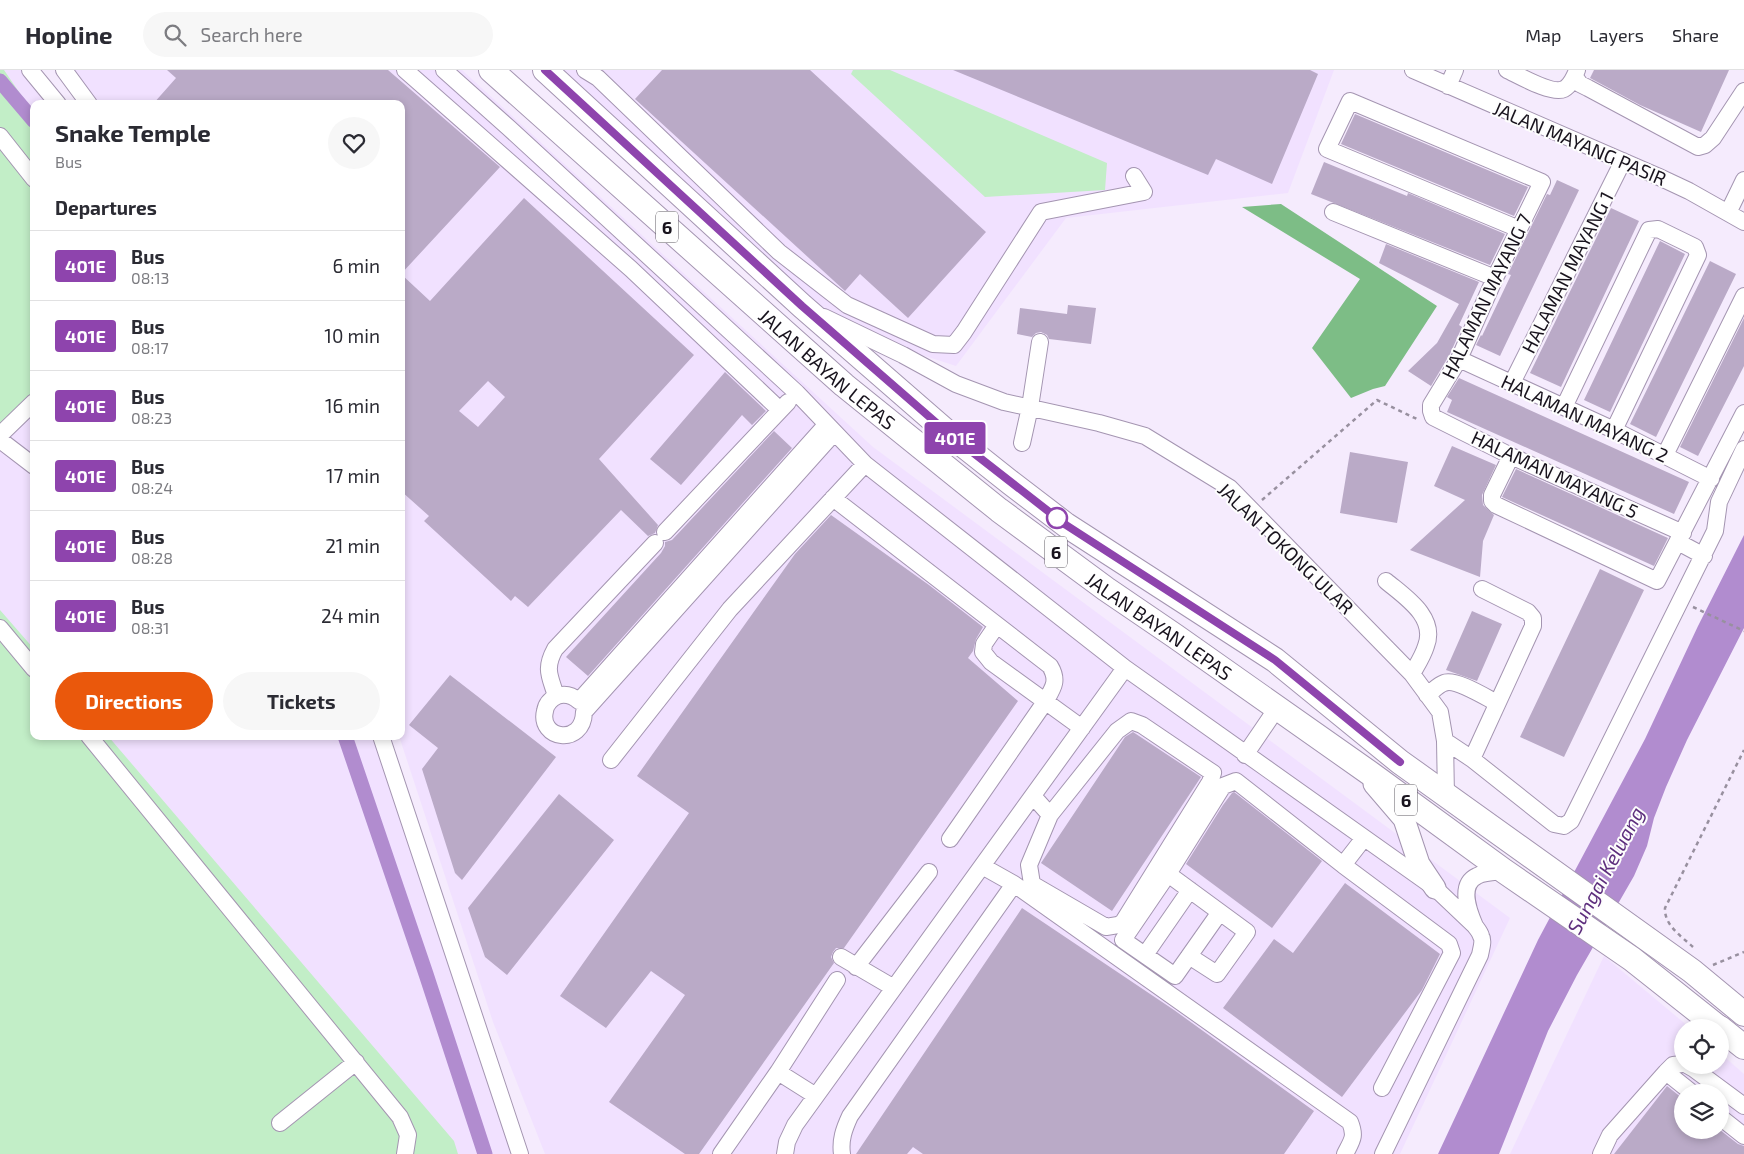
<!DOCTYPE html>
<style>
body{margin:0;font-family:"Exo 2",sans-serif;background:#f7f7f7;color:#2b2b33;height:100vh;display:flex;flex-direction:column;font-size:19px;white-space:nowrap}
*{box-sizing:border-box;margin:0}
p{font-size:16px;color:#7c7c81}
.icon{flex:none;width:28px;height:28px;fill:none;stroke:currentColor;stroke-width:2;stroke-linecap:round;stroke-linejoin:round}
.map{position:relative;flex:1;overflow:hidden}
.panel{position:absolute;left:30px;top:30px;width:375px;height:640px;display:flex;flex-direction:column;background:#fff;border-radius:10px;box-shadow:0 2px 8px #0003}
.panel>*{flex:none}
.badge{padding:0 10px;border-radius:4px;font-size:18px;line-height:32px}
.fabs{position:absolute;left:1674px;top:949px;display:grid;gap:10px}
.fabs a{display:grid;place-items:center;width:55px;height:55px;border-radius:50%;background:#fff;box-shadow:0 2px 8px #0003;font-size:25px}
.map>.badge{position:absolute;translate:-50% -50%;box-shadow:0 0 0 2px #fff}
h2{padding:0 25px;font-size:19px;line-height:45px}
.round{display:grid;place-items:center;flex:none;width:52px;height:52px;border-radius:26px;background:#f7f7f7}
.head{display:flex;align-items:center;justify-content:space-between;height:85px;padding:0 25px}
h1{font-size:24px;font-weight:700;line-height:38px}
.action{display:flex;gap:10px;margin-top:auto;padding:10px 25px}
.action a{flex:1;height:58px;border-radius:30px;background:#ea580c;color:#fff;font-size:20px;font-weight:700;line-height:58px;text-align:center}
.action a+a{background:#f7f7f7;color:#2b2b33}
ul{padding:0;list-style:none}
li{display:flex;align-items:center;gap:15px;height:70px;padding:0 25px;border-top:1px solid #e1e1e2}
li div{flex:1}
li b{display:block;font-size:19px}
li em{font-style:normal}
li .badge{min-width:55px;font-weight:700;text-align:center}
header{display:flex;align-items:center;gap:30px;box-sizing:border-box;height:70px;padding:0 25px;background:#fff;border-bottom:1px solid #e1e1e2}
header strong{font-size:24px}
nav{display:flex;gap:28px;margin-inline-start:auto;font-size:18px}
.search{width:350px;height:45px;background:#f7f7f7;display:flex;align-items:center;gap:12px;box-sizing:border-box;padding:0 18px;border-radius:28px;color:#7c7c81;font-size:19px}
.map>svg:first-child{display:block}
.built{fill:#f1e1ff;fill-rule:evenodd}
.green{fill:#c2eec7}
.forest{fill:#7dbd86}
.water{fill:#b18ccf}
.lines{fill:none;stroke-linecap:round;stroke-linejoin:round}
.canal{stroke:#b18ccf;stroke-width:15}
.building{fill:#baaac7;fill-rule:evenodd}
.minor-casing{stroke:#a495b1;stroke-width:18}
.major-casing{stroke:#a495b1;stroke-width:23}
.highway-casing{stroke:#a495b1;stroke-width:26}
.path{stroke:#98909f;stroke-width:2.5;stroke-dasharray:4 4;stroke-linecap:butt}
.minor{stroke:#fff;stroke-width:16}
.major{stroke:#fff;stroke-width:21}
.highway{stroke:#fff;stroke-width:24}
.line-casing{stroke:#fff;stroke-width:11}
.line{stroke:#8e44ad;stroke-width:8}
.stop-dot{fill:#fff;stroke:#8e44ad;stroke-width:2.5}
.labels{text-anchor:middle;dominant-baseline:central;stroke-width:4;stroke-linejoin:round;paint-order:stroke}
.shield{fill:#fdfdfd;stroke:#5d5960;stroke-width:1}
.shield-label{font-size:18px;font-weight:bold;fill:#18131d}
.street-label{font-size:19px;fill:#18131d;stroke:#fdfdfd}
.water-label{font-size:20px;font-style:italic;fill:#5d2e7d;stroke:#fdfdfd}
</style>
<header>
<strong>Hopline</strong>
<div class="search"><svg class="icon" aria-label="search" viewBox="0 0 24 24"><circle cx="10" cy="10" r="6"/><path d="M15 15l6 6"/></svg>Search here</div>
<nav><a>Map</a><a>Layers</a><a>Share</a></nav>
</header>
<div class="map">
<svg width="1744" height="1084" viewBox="0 0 1744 1084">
<rect width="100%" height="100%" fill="#f5ebfd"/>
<path class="built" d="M0,0H40L68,34H34V666H389L527,1084H0Z
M55,0H462L873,377L1510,848L1400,1084H545L493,952L399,666H401V34H85Z
M557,0H1334L1288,123L1066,148L956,296L922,285L857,256L797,226Z
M1604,886L1689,957L1682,958V995H1720V983L1744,1004V1084H1510ZM1682,1022H1720V1060H1682Z"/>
<path class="green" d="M0,0H4L34,44V327L0,357Z
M853,0H890L1107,93L1105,120L985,127L851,4Z
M0,540L34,579V666H108L454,1071L458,1084H0Z"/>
<path class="forest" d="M1281,134L1437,236L1385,316L1373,319L1351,328L1312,278L1360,209L1242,137Z"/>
<path class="water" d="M1744,465V558L1687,670L1666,717L1654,748L1647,776L1634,806L1577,905L1548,961L1499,1084H1438L1538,870L1645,669L1698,556Z"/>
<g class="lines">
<path class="canal" d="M0,11L34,51
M345,666L426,904L485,1084"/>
</g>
<path class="building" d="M167,0H388L500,97L401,204V34H153L176,8Z
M662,0H810L986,162L908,248L860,204L845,221L635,29Z
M953,0H1310L1318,4L1272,114L1216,89L1208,105Z
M1594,0H1729L1701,62L1640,35L1590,8Z
M1355,44L1528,117L1514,146L1341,74Z
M1324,92L1407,126L1408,123L1505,164L1490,195L1311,124Z
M1557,110L1579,120L1500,286L1476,275L1481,265L1482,266L1511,205L1508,204L1547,124L1550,125Z
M524,128L694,285L599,389L658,455L655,463L648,466L621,440L528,537L515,526L511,531L424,451L429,446L401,421V204L430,231ZM488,311L505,327L478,357L459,341Z
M1611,138L1639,151L1561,317L1530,303Z
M1660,171L1685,184L1610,342L1584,330Z
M1386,174L1479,212L1459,255L1462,257L1450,284L1431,316L1408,301L1437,273L1459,234L1379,193Z
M1710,191L1736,204L1656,367L1630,354Z
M1068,235L1096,238L1091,274L1049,269L1047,265L1041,262L1036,263L1032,267L1017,264L1020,238L1067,244Z
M1744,248V296L1698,386L1680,377Z
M725,302L766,341L752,355L742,345L681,415L650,389Z
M1459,308L1689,412L1674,444L1447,342L1452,330L1447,327Z
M774,361L792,378L588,606L566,587L661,483L665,476V472L672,470Z
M1452,376L1496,395L1482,425L1483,435L1494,445L1483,471L1480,507L1410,480L1465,430L1434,416Z
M1350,382L1408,392L1397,453L1340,443Z
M1516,399L1668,468L1654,496L1502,427Z
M831,445L929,515L983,557L976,569L973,581L968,588L1018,631L844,878H836L833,882L831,887L834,893L699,1084H685L609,1032L685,925L651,901L606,958L560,926L689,743L637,706L795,484Z
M1600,499L1644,520L1564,687L1520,667Z
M1472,541L1502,554L1477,611L1446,600Z
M450,605L556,687L462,810L455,803L422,699L438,678L409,655Z
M1133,662L1201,707L1112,841L1041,793L1125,667Z
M1234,722L1322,791L1272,858L1186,794L1223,735L1232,723Z
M559,724L614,770L507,905L485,887L468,838Z
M1345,813L1440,884L1422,920L1342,1027L1223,938L1274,869L1293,883Z
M1022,838L1174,940L1314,1041L1284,1084H923L913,1077L907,1084H856Z
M1667,1016L1682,1028V1060H1720L1738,1074L1744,1076V1084H1614Z"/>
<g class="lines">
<g class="minor-casing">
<path id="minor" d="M30,0L58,34
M64,0L89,34
M405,0L631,199L780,340
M444,0L509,58L797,323L865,394L1125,598L1435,818L1475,856
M585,0L598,8L779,182L847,235L933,274L954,275L964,262L1041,142L1144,122L1134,106
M1413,0L1657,106L1689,121L1744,152
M1507,0C1518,5 1552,25 1564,19C1570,16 1575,6 1577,0
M1575,7L1580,14L1588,18L1698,77L1705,75L1713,68L1744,21
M1448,16L1455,0
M0,66L34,109
M1333,142L1495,208
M1728,143L1744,110
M1519,159L1327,79L1350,31L1542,112L1495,208L1459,289L1431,335V341L1433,347L1511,386L1683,463
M824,247L903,285L956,314L1004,332L1099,353L1145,366L1230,418L1412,604L1440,642L1445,671L1446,726
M1459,289L1614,360L1711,409
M1512,313L1623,91
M1564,337L1649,160L1658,159L1695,177L1698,185L1614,360
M826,355L579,631C573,626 565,623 557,626C551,629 546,634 545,641C538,669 583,677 584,642L834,363
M0,365L34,332
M0,370L34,396
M1022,373L1030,337L1040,272
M1665,385L1744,226
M1511,386L1492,425V431L1496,435L1657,511L1744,343
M833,428L1050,596C1059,611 1053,618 1045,632L950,769
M665,462L788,332
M1678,472L1704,486
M1386,511C1405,527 1437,547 1426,576C1423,586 1417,595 1412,604
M997,555L984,574L983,582L991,592L1082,658
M0,558L34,599
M1427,625C1433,621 1438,615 1444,613C1455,608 1487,628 1497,633
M556,626C550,606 544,599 555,579L655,473
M89,666L400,1047L408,1065L405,1084
M381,666L520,1084
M1445,671L1472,689L1554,754L1564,756L1571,751L1715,461L1719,432L1744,379
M1245,685L1277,638
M1472,689L1533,556V548L1528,542L1482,519
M611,690L730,539L865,394
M1033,726L1050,745L1117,661L1131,651L1142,655L1213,703L1210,712L1123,852L1118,855L1106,857L1032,814L1029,795L1050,745
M1364,768L1343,795L1449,874L1452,883L1382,1018
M982,796L1014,814L1350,1052C1356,1067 1352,1070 1345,1084
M1168,804L1247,862L1217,904L1189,886
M1220,842L1175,906L1123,870L1168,804L1223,716L1236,711L1343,795
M1145,885L1190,820
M841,887L894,918
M856,897L929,802
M1687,995L1694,999L1744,1036
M778,1002L816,1026
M1666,1002L1691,1022
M1720,1047L1744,1066
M280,1053L356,992
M721,1084L778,1002L837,910
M785,1084L787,1072L795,1055L1125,598
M842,1084C840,1070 844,1059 850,1046L1014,814
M1383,1084L1480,885C1481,879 1484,871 1481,866C1480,862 1477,859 1475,856C1469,842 1458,815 1477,806C1484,802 1495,802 1504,801
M1601,1084L1610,1065L1666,1002L1673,995L1682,994"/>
</g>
<g class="major-casing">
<path id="major" d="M1374,714L1404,749L1419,794L1435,818"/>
</g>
<g class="highway-casing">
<g id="highway">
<path id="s1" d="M491,0L844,315L999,440L1106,519L1175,566L1371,704L1504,801L1632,889L1719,958"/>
<path d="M545,0L802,236L948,363L1011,413L1066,455L1275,590L1400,692L1692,901L1744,944"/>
<path d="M1720,958L1744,977"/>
</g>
</g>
<path class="path" d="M1262,430L1377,330L1419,350
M1693,537L1744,561
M1693,877C1681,866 1664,855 1665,838L1744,680
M1713,895L1744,882"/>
<use href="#minor" class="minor"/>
<use href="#major" class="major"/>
<use href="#highway" class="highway"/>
</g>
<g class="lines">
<g class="line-casing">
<path id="line" d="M545,0L802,236L948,363L1066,455L1275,590L1400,692"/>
</g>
<use href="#line" class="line"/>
</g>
<circle class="stop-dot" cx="1057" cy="448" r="10"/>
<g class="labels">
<g class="shield">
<rect x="656" y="141.5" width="22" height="31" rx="4"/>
<rect x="1045" y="466.5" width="22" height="31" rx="4"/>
<rect x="1395" y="714.5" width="22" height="31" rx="4"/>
</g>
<g class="shield-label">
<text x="667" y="157">6</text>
<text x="1056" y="482">6</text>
<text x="1406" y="730">6</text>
</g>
<g class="street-label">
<text transform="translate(1580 73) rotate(23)">JALAN MAYANG PASIR</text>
<text transform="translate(1567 202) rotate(-63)">HALAMAN MAYANG 1</text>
<text transform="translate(1486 226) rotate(-64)">HALAMAN MAYANG 7</text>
<text stroke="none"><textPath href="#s1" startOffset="450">JALAN BAYAN LEPAS</textPath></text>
<text transform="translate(1585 348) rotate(25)">HALAMAN MAYANG 2</text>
<text transform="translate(1555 404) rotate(25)">HALAMAN MAYANG 5</text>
<text transform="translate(1286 478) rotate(44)">JALAN TOKONG ULAR</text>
<text stroke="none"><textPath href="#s1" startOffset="870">JALAN BAYAN LEPAS</textPath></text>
</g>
<g class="water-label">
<text transform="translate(1605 800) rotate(-62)">Sungai Keluang</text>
</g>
</g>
</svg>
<div class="fabs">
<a><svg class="icon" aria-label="locate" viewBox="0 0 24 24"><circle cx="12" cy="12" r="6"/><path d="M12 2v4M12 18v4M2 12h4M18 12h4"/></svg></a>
<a><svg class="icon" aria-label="layers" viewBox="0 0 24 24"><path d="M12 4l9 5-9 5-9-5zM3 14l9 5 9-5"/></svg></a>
</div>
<b class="badge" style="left:955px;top:368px;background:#8e44ad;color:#fff">401E</b>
<section class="panel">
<div class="head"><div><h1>Snake Temple</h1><p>Bus</p></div><a class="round"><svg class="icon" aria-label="heart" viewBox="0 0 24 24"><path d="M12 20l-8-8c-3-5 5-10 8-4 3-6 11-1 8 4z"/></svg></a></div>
<h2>Departures</h2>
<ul>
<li><span class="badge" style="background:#8e44ad;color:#fff">401E</span><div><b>Bus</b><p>08:13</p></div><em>6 min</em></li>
<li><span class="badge" style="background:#8e44ad;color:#fff">401E</span><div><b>Bus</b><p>08:17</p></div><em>10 min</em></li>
<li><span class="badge" style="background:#8e44ad;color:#fff">401E</span><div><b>Bus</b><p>08:23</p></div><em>16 min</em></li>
<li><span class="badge" style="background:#8e44ad;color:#fff">401E</span><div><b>Bus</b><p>08:24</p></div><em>17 min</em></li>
<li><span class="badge" style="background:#8e44ad;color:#fff">401E</span><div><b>Bus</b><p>08:28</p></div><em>21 min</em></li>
<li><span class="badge" style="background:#8e44ad;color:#fff">401E</span><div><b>Bus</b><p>08:31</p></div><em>24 min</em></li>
</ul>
<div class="action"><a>Directions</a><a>Tickets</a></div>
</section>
</div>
